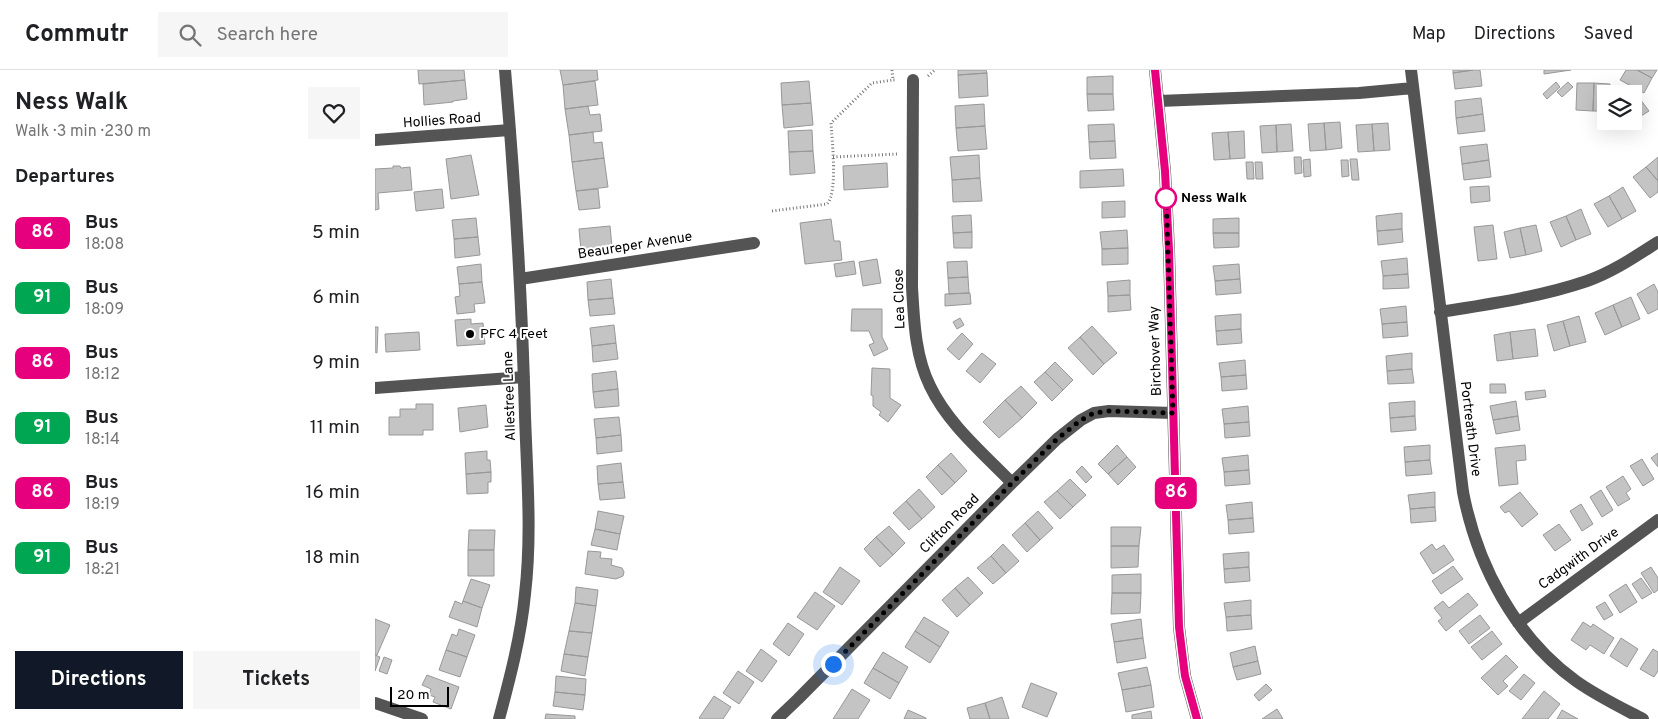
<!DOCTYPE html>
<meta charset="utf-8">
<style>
body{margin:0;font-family:Overpass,sans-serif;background:#f6f6f6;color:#202124;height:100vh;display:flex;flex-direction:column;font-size:19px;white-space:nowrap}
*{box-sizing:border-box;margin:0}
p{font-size:16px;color:#757577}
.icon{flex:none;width:28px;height:28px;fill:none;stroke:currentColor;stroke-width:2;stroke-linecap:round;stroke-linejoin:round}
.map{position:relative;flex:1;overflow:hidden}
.drawer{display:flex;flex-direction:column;background:#fff;width:375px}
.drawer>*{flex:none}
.badge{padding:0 10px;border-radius:8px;font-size:18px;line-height:32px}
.controls{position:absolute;left:1222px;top:15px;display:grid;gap:10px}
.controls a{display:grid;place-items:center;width:45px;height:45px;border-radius:0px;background:#fff;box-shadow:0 5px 20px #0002;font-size:25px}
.scale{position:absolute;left:15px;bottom:12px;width:59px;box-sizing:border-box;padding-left:5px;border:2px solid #000;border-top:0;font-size:14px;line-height:18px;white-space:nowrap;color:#000;-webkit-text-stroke:4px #fff;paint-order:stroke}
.you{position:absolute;width:25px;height:25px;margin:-12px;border:4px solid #fff;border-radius:50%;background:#1a73e8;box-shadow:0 0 0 8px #1a73e833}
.map>.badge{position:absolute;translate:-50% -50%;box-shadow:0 0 0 2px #fff}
h2{padding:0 15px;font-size:19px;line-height:45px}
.round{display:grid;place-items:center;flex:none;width:52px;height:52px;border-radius:0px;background:#f6f6f6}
.headline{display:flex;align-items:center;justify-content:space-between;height:85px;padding:0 15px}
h1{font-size:24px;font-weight:700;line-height:38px}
.button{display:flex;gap:10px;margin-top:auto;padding:10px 15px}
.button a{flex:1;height:58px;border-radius:0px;background:#111827;color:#fff;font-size:20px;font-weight:700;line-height:58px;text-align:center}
.button a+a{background:#f6f6f6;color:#202124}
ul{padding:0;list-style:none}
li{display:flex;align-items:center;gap:15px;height:65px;padding:0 15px}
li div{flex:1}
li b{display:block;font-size:19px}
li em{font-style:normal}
li .badge{min-width:55px;font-weight:700;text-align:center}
header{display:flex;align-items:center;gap:30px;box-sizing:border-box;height:70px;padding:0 25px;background:#fff;border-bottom:1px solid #e0e0e0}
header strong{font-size:24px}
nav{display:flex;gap:28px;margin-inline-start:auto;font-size:18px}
.search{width:350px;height:45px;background:#f6f6f6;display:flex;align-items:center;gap:12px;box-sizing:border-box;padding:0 18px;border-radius:0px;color:#757577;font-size:19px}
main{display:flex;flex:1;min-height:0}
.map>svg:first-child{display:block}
.building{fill:#c4c4c4;stroke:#989898}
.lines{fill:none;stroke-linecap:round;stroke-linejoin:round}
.path{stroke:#767676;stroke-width:3;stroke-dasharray:1 2.5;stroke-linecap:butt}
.minor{stroke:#545454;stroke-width:12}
.line-casing{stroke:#fff;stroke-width:11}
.line{stroke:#e6007e;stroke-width:8}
.walk{stroke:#000;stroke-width:5;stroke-dasharray:0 9}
.stop-dot{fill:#fff;stroke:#e6007e;stroke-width:2.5}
.poi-dot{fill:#000;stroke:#fff;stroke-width:2}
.labels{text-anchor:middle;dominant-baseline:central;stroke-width:4;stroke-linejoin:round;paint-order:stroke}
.street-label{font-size:14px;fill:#000;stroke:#fff}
.stop-label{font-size:14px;font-weight:bold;fill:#000;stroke:#fff;text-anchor:start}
.poi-label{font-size:14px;fill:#000;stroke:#fff;text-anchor:start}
</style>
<header>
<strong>Commutr</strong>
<div class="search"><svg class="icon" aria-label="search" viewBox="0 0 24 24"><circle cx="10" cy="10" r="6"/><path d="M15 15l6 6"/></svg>Search here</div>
<nav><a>Map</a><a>Directions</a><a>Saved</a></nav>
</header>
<main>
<section class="drawer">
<div class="headline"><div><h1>Ness Walk</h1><p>Walk · 3 min · 230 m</p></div><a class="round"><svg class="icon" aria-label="heart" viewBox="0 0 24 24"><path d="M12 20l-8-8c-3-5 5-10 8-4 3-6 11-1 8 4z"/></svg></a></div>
<h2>Departures</h2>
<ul>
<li><span class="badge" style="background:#e6007e;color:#fff">86</span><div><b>Bus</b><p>18:08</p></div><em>5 min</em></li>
<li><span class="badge" style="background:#00a651;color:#fff">91</span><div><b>Bus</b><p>18:09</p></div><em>6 min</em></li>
<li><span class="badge" style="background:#e6007e;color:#fff">86</span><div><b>Bus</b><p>18:12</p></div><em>9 min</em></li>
<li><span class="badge" style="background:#00a651;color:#fff">91</span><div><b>Bus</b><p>18:14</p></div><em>11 min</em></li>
<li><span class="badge" style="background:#e6007e;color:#fff">86</span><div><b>Bus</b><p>18:19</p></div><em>16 min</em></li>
<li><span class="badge" style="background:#00a651;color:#fff">91</span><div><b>Bus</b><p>18:21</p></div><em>18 min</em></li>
</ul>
<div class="button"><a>Directions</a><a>Tickets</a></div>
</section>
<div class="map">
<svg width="1283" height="649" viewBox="0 0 1283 649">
<rect width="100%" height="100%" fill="#fff"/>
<path class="building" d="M43,0H89L90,10L44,14Z
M185,0H222L223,10L188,15Z
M583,0H611L612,3L583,5Z
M1078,0H1098L1078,3Z
M1098,0H1105L1107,16L1080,19L1078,3Z
M1169,0H1196L1169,4Z
M1251,0H1262L1277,8L1269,23L1245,10Z
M1262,0H1282L1277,8Z
M612,3L613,26L584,28L583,5Z
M738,6V24H712V7Z
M90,10L92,29L78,31V32L49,35L48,14Z
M220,11L223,35L190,39L188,15Z
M434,11L436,33L407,35L406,13Z
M1181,12L1185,17L1172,29L1168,24Z
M1193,12L1198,17L1187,27L1182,22Z
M1202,13H1219L1218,41L1201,40Z
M1219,13L1235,14L1234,20L1248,21V24H1231V41H1218Z
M1256,17L1274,41L1266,46L1259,36V24L1249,23Z
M712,24H738L739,40L713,41Z
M1106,28L1108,44L1081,48L1080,31Z
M436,33L438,55L409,58L407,35Z
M609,34L610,56L581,58L580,36Z
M213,36L215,45L225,44L227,61L194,65L190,39Z
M1108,44L1110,61L1083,64L1081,48Z
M965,52L967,78L951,80L949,53Z
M949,53L951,80L935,81L933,54Z
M1013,53L1015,80L999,81L997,54Z
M739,54L740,71L714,72L713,55Z
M916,54L918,81L902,82L901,55Z
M997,54L999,81L983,82L981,55Z
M901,55L902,82L887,83L885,56Z
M610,56L612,79L583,81L581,58Z
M437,60L438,81L414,82L413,61Z
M869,61L870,88L855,89L853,62Z
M218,62L219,73L227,72L229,88L197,92L194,65Z
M853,62L855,89L839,90L837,63Z
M740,71L741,88L715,89L714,72Z
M1112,74L1114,90L1087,94L1085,77Z
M438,81L440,103L415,105L414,82Z
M96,85L104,125L76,129L71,89Z
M604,85L605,108L577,110L575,87Z
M919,87H926L927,103L920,104Z
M1283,87V111L1271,97Z
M229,88L233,117L201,121L197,92Z
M935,89L936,106L929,107L928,90Z
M975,89H982L984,110H977Z
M966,90H973L974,106L967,107Z
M1114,90L1116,107L1089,110L1087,94Z
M871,92H878L879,109H872Z
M880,92H887L888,109H881Z
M512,93L513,117L469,120L468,96Z
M18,96H25L26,98L35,97L37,120L3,123L4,139L0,140V99L18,98Z
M1271,97L1283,111V122L1275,128L1258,107Z
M748,99L749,116L705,118V101Z
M605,108L607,131L578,132L577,110Z
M1114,116L1115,131L1096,133L1095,117Z
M1248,117L1261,141L1247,149L1234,126Z
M67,119L69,138L41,141L39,122Z
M223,119L225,138L204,140L201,121Z
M1234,126L1247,149L1233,157L1219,134Z
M750,131V147L727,148V132Z
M1206,139L1216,164L1201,170L1191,146Z
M1027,143V159L1002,161L1001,146Z
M596,145L597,162L578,163L577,146Z
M1191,146L1201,170L1186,177L1175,152Z
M101,148L103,167L79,169L77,150Z
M864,148V163H838V149Z
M456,149L459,171H465L467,190L430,194L425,153Z
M1118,155L1122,189L1103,191L1099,157Z
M1161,155L1167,181L1151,185L1145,158Z
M235,156L237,177L206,180L204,159Z
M1145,158L1151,185L1135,188L1129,162Z
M1027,159L1028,172L1003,175L1002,161Z
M752,160L753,178L727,179L725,162Z
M597,162V178H579L578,163Z
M838,163H864V177L839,178Z
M103,167L105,185L80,188L79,169Z
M753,178V194L727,195V179Z
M1032,188L1033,204L1008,206L1006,191Z
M502,189L506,213L488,216L484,192Z
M479,191L481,204L461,207L459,194Z
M592,191L593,207L573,208L572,192Z
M106,194L107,212L84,214L82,197Z
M864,194L865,209L840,211L838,196Z
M1033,204L1034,218L1008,219V206Z
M593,207L594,223L574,224L573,208Z
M236,209L238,228L213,230L212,212Z
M865,209L866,223L841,225L840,211Z
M755,210V225L733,226L732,212Z
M107,212L110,233L99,234L100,242L82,244L80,227L85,226L84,214Z
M1279,214L1283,222V239L1273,244L1262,224Z
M594,223H595L596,234L570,236V224Z
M755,225L756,240L733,242V226Z
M1256,227L1265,249L1247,257L1238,235Z
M238,228L240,244L215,246L213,230Z
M1238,235L1247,257L1230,265L1220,243Z
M1031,236L1032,252L1007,254L1005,239Z
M477,239H507V267L513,279L499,286L494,275L499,273L494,261H476Z
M866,244V259L841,261L840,246Z
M1204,246L1211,272L1195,276L1188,251Z
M585,248L589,255L582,259L578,252Z
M96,249V254L108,253L110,274L82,276L80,250Z
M1188,251L1195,276L1179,281L1172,255Z
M1032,252L1033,266L1008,268L1007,254Z
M239,255L241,273L217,276L215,258Z
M717,256L742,283L729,294L705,267Z
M0,257H3L2,283L0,282Z
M866,259L867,273L842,275L841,261Z
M1160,259L1163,286L1138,289L1135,262Z
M44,262L45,280L11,282L10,264Z
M1135,262L1138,289L1122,291L1119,265Z
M587,263L598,274L584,290L572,279Z
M705,267L729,294L718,305L693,278Z
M241,273L243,289L218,292L217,276Z
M607,283L621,294L605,313L591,301Z
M1037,283V299L1012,301L1011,286Z
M870,290L871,305L846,307L844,293Z
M680,292L698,310L688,320L670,302Z
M497,298L515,299V328L526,335L513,352L504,345L506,342L498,336V326L496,325Z
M1037,299L1039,313L1013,314L1012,301Z
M241,301L243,319L218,322L217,304Z
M670,302L688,320L677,331L659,312Z
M871,305L872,319L847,321L846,307Z
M1115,314H1130L1131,323H1115Z
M646,316L662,333L647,348L630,330Z
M243,319L244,336L220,338L218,322Z
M1170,320L1171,327L1151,330L1150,322Z
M630,330L647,348L624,368L608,352Z
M1040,331V346L1015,348L1014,333Z
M1141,331L1143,346L1118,350L1115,336Z
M41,334H58V360H48V365H14V347H25V339H41Z
M111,335L113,357L85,362L83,338Z
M873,336L874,352L849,354L847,339Z
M1040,346L1041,360L1016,362L1015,348Z
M1143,346L1145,360L1121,364L1118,350Z
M244,347L246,365L221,368L219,349Z
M874,352L875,366L850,368L849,354Z
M246,365L247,381L222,384L221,368Z
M742,375L752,387L733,404L723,394Z
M1055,375V390L1030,392L1029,377Z
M1150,375L1151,390L1141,391L1143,414L1124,416L1120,378Z
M112,381V390H115L116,402L91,404L90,383Z
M576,383L592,401L580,413L563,395Z
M1283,383V397L1276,388Z
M873,385L874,400L849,402L847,388Z
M752,387L761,397L743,415L733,404Z
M1267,389L1279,409L1268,416L1255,396Z
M1055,390L1057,404L1031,406L1030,392Z
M246,393L248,412L223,414L222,396Z
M563,395L580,413L567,425L551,407Z
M707,396L717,407L711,413L701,402Z
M874,400L875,414L850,416L849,402Z
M116,402V412H113V423L92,424L91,404Z
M1248,406L1256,419L1251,423L1255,429L1243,436L1231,417Z
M695,409L711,425L698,437L682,421Z
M248,412L250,428L225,430L223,414Z
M544,419L560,437L547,449L531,431Z
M1226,420L1238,440L1227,447L1215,427Z
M682,421L698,437L685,449L669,432Z
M1060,422V437L1035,439L1033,425Z
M1145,422L1163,444L1147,457L1134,441L1130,443L1125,437Z
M531,431L547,449L534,460L518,443Z
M877,432L878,448L853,450L851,435Z
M1206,434L1218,454L1207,461L1195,441Z
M1060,437L1061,451L1036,453L1035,439Z
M223,441L249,446L245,464L220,459Z
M663,441L678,458L665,470L650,453Z
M878,448L879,462L854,464L853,450Z
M650,453L665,470L652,482L637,465Z
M1184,454L1196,470L1180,481L1168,465Z
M514,456L530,473L518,485L501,467Z
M736,457H766L764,476H736Z
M220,459L245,464L242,480L216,475Z
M94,460H120L119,480H93Z
M501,467L518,485L505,497L489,479Z
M628,474L644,491L631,503L616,486Z
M1057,474L1061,480L1069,475L1079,490L1058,504L1045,483Z
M736,476H764L763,497L736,498Z
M93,480H119V506H93Z
M213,481L226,482L225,488L237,489L236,495L247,498L249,502L248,506L241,509L210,504Z
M874,482V497L849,499L848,484Z
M616,486L631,503L618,514L602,498Z
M1078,496L1088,509L1066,524L1057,511Z
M465,497L485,511L467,535L448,522Z
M874,497L875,511L850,513L849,499Z
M1276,497L1283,508V520L1279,523L1266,503Z
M766,504V523H737V505Z
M593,507L608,523L595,535L580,518Z
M1266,508L1277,523L1267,529L1257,514Z
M96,509L115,515L107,538L88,531Z
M1251,514L1262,532L1245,543L1234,525Z
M201,517L223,520L221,536L200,533Z
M580,518L595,535L582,547L567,530Z
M440,522L460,536L442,560L422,547Z
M737,523H766L765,543L736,544Z
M1093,523L1103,535L1071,561L1063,551L1067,548L1059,538L1068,531L1074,538Z
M876,530V545L851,547L849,533Z
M80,531L87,534L88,531L107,538L102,557L74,547Z
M1230,532L1238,545L1229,550L1221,537Z
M200,533L221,536L217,563L194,561Z
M876,545L877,559L852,561L851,547Z
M1105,545L1115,558L1094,574L1084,561Z
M549,547L574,562L565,577L540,561Z
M0,549L15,555L2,585L0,584Z
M766,549L768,568L739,572L736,554Z
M1208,552L1216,557L1218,554L1239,568L1229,584L1215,575L1211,580L1196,570Z
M413,553L429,564L414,586L398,574Z
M84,559L100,565L92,587L71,580L77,564L82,566Z
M194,561L217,563L213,587L189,584Z
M540,561L565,577L555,593L530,577Z
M1117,561L1127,574L1107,590L1096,577Z
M768,568L771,588L742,593L739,572Z
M1246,568L1263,579L1252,597L1235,586Z
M880,576L883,591L858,597L855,583Z
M386,579L402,591L387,612L371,601Z
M1278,579L1283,582V601L1279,607L1265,599Z
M71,580L92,587L85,607L64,600Z
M508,582L533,597L524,613L498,598Z
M189,584L213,587L210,606L186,601Z
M0,585L5,587L0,601Z
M1131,585L1143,597L1128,611L1133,616L1123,625L1106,608Z
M9,587L17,590L12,604L4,601Z
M883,591L886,604L862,610L858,597Z
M772,597L776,615L747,620L743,603Z
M498,598L524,613L515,629L489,613Z
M363,601L379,612L364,634L348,623Z
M1149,604L1160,613L1146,630L1134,621Z
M52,605L84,617L76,639L58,632L60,627L54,625L56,619L47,615Z
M181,606L211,609L210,625L180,622Z
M656,613L682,623L672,647L647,637Z
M891,614L897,620L884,631L879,625Z
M776,615L779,637L751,642L747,620Z
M477,619L495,630L483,649H458Z
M1169,621L1185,634L1173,649H1147Z
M180,622L210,625L208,640L178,636Z
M339,626L356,637L348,649H326L324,648Z
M627,627L634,649H615L610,633Z
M610,633L615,649H595L592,638Z
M902,639L908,649H887Z
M533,640L551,648V649H529Z
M1187,640L1203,649H1182Z
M776,641L777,649H757V645Z
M171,644L200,646V649H170Z"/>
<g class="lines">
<path class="path" d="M517,0L518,10H520
M553,6L560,0
M458,87L523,84
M397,141L452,134C463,123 457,70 456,53L497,13L518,10"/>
<path class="minor" d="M780,0L790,101L794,180L804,557L810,606L822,649
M1036,0L1088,422C1102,495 1140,567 1201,611C1222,626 1245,637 1268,649
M538,10L537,217C539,250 540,286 555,316C573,354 608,383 637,413
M784,31L984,23L1038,18
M0,70L135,60
M145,209L379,173
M1065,242C1115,234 1165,227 1212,211C1238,202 1261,186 1283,172
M0,318L149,307
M1143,553L1283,450
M0,633L47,649
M124,649C135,608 146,566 150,524C157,465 152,405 150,346C147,231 140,115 130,0
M402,649L423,629L637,413L682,369L706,350L719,343L734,341L798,343"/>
</g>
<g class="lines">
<g class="line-casing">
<path id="line" d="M780,0L790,101L794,180L804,557L810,606L822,649"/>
</g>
<use href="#line" class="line"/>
<path class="walk" d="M458,594L637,413L682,369L706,350L719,343L734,341L798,343L791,121V128"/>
</g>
<circle class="stop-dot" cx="791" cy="128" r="10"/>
<circle class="poi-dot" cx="95" cy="264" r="5"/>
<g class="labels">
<g class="street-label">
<text transform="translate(67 51) rotate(-4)">Hollies Road</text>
<text transform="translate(260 176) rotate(-9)">Beaureper Avenue</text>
<text transform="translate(525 229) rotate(-92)">Lea Close</text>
<text transform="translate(781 281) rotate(-92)">Birchover Way</text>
<text transform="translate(135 326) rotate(-92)">Allestree Lane</text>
<text transform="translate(1095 359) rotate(83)">Portreath Drive</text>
<text transform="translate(575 454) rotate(-45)">Clifton Road</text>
<text transform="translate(1204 489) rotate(-36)">Cadgwith Drive</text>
</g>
<g class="stop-label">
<text x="806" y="128">Ness Walk</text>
</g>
<g class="poi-label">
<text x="105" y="264">PFC 4 Feet</text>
</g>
</g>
</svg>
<div class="controls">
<a><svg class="icon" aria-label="layers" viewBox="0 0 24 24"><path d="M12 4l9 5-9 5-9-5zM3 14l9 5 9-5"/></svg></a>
</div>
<div class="scale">20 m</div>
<div class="you" style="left:458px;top:594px"></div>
<b class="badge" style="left:801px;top:423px;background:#e6007e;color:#fff">86</b>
</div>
</main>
